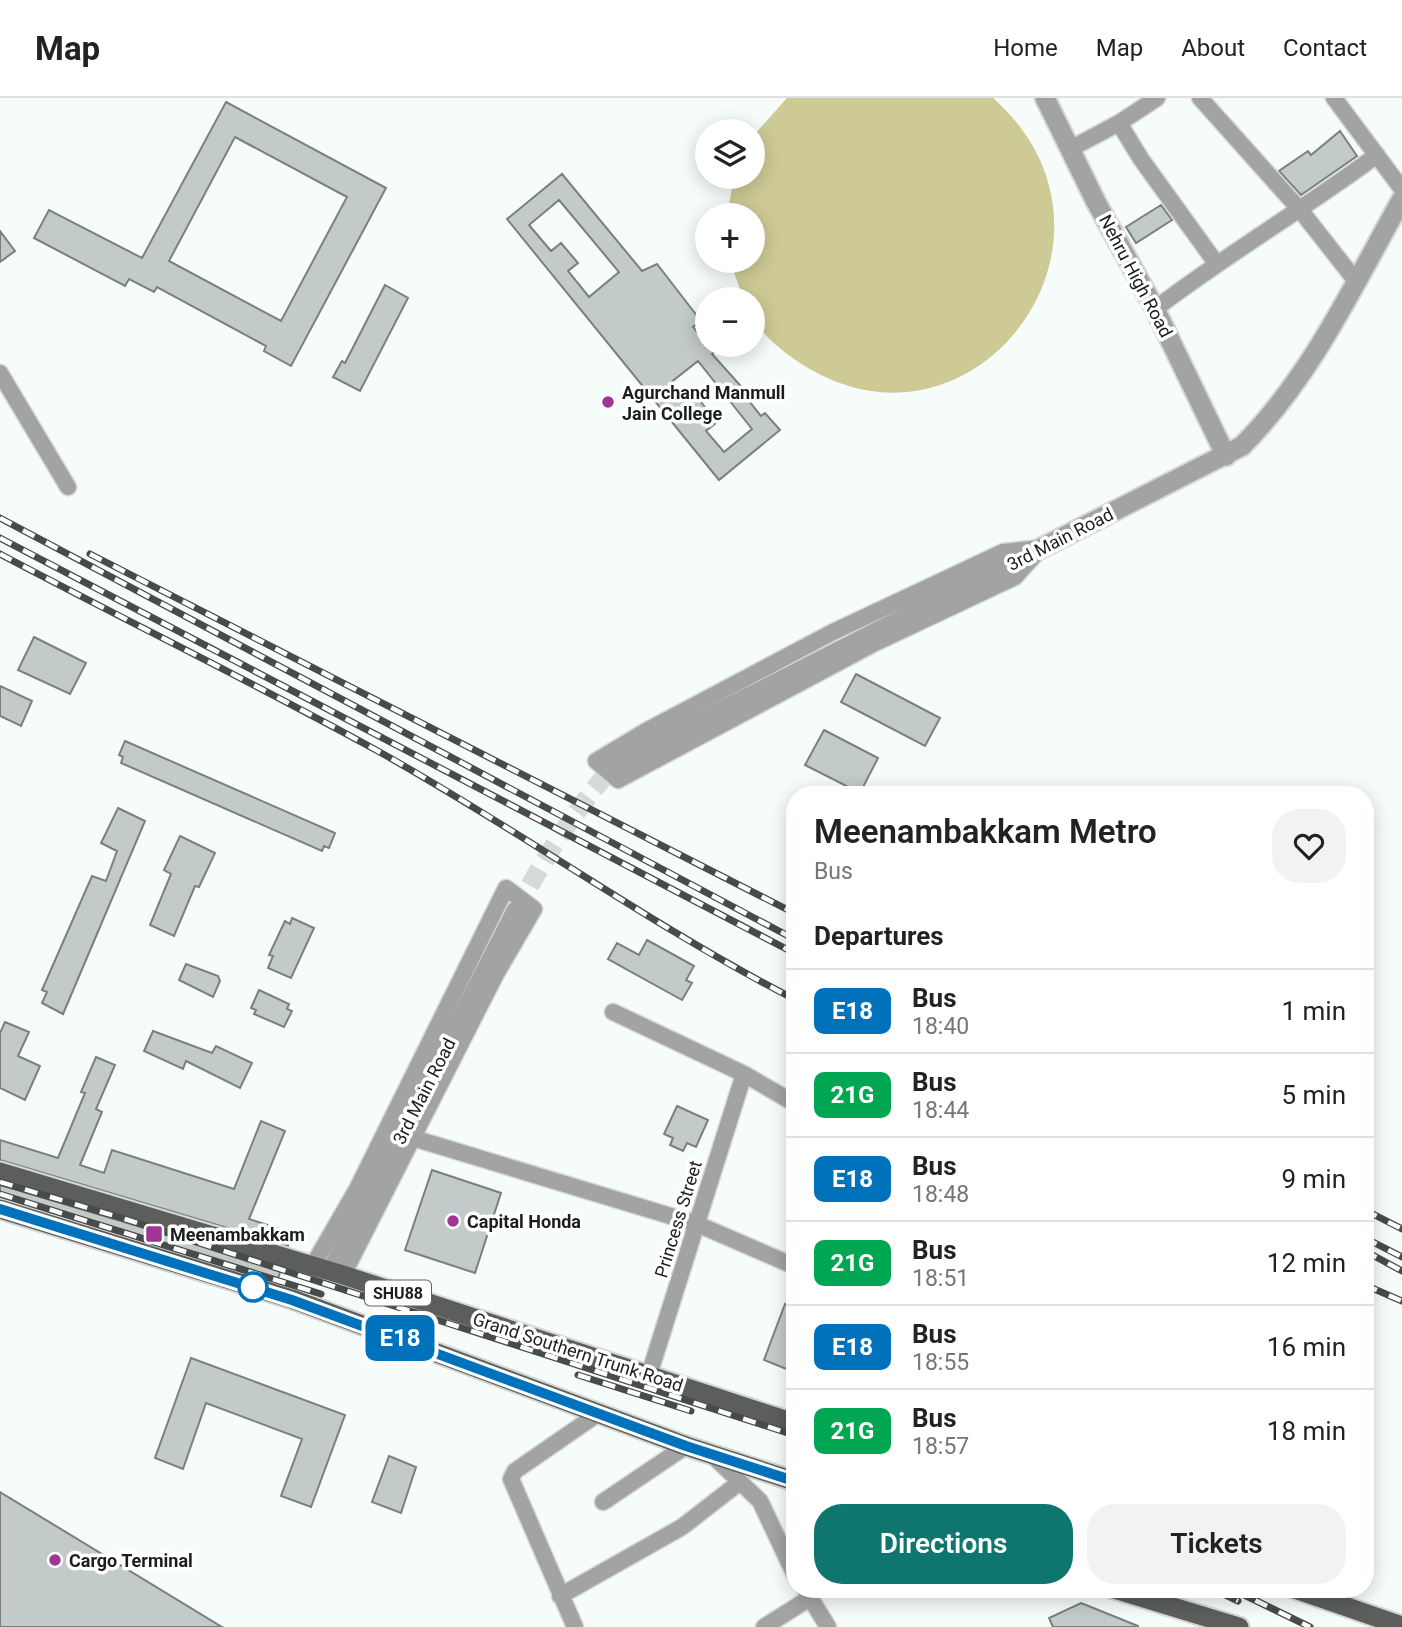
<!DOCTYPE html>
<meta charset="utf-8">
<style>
body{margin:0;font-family:Roboto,sans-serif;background:#f2f2f2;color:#222;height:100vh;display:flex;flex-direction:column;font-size:26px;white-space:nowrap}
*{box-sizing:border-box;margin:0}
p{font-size:23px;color:#767676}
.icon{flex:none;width:38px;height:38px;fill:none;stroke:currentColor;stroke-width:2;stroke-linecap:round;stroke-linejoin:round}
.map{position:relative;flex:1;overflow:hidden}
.panel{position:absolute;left:786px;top:688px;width:588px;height:812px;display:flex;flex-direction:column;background:#fff;border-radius:28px;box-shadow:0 4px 18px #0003}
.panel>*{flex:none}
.badge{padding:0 14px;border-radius:10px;font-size:24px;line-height:46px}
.fabs{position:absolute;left:695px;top:21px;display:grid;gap:14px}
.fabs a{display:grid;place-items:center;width:70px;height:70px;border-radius:50%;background:#fff;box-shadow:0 4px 18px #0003;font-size:35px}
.map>.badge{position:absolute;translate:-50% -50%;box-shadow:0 0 0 4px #fff}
h2{padding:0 28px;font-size:26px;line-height:63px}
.round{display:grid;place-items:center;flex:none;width:74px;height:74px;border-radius:28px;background:#f2f2f2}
.overview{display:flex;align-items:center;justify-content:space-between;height:119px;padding:0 28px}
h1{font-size:33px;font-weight:600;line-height:52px}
.action{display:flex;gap:14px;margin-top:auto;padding:14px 28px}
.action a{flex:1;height:80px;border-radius:28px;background:#0f766e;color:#fff;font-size:28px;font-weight:600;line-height:80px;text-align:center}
.action a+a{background:#f2f2f2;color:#222}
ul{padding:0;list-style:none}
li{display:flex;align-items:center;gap:21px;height:84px;padding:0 28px;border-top:2px solid #e0e0e0}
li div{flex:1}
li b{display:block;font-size:26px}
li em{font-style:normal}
li .badge{min-width:77px;font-weight:700;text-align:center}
header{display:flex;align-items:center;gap:42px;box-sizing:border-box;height:98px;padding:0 35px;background:#fff;border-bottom:2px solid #e0e0e0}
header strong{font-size:33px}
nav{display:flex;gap:38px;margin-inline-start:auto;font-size:24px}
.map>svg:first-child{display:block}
.green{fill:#ceca95}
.building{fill:#c3caca;stroke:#7a8080;stroke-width:2;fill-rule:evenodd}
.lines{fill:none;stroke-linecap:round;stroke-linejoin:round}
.tertiary-tunnel{stroke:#d5dbd9;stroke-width:19;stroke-dasharray:19 10;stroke-linecap:butt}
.minor-casing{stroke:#d3d8d7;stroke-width:19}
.tertiary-casing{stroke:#d3d8d7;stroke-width:23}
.primary-casing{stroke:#d3d8d7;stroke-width:23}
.minor{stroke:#a3a4a2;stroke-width:16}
.tertiary{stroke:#a3a4a2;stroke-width:19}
.primary{stroke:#5b5e5a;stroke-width:19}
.rail-casing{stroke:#484b49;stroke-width:7}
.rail{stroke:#fff;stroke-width:4.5;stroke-dasharray:13;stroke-linecap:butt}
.line-casing{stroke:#fff;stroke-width:16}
.line{stroke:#0072bc;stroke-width:10}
.poi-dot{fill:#a13595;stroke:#fff;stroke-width:2.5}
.stop-dot{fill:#fff;stroke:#0072bc;stroke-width:3.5}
.labels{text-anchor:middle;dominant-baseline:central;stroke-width:7;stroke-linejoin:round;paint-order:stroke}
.shield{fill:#fff;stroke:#606261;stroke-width:2}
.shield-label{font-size:16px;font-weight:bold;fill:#1c1e1d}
.street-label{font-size:18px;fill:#1c1e1d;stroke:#fff}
.poi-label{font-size:18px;font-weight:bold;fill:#1c1e1d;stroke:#fff;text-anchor:start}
</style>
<header>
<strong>Map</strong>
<nav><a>Home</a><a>Map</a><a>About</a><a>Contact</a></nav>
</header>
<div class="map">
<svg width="1402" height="1529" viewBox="0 0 1402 1529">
<rect width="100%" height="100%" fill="#f6fcfa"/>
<path class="green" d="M787,0H993C1152,141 971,381 797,263C782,253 758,234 753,217C751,213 752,206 752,201L743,200L730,163H752V117H727L734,79H752L753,38Z"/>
<path class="building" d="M226,4L386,90L291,268L264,253L266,248L157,189L154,194L129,181L125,188L34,140L49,112L142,160ZM235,39L347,99L281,223L169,163Z
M1340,33L1357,58L1301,97L1279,73L1308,53L1311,57Z
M562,76L642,173L657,166L701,223L693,229L714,254L712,256L749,297L746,299L761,318L765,315L780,332L719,382L507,121ZM559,102L619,174L589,199L568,173L578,165L561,145L551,153L529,127ZM698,263L752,331L724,354L706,333L717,324L697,299L686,307L669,286Z
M1161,107L1172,122L1136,145L1126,129Z
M0,133L15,153L0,164Z
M385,187L408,200L360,293L333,279L342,263L345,265Z
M34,539L86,565L70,596L18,572Z
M856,576L940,620L925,648L841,604Z
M0,588L32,603L21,628L0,618Z
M824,632L878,660L860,695L805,667Z
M125,643L335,735L329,750L324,748L322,753L121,665L123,659L119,657Z
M118,710L145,723L63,916L42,905L47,894L42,892L92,778L106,783L117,753L101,745Z
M180,738L215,755L199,789L195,788L174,838L150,827L171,776L164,772Z
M292,820L314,830L291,880L268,870L273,858L269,857L285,823L290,826Z
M647,842L694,868L686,882L692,885L682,902L608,861L617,845L639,857Z
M186,866L218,878L220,883L213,899L179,882Z
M259,892L289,906L287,911L292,913L284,929L254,916L256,912L251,910Z
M5,924L29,934L18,958L40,968L25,1002L0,990V935Z
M153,933L212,955L216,948L252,965L240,990L186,963L183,971L144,953Z
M96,959L115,967L96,1011L102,1014L80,1067L104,1075L112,1052L234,1091L261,1023L285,1033L249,1121L292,1135L288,1148L0,1062V1042L58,1060L85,995L81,994Z
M677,1008L708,1022L696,1049L687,1045L683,1053L670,1047L673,1040L664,1036Z
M432,1072L501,1095L475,1175L405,1152Z
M0,1087L281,1171L277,1184L0,1098Z
M785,1206L794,1210V1274L764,1262Z
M191,1260L345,1317L311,1409L281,1398L302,1341L206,1305L183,1371L155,1360Z
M389,1358L416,1369L401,1415L372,1404Z
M0,1394L222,1529H0Z
M1081,1505L1138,1528V1529H1053L1049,1520Z"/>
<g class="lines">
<path class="tertiary-tunnel" d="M516,813C543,762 576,709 615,667"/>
<g class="minor-casing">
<path id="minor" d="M1200,0L1301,113L1356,183
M1334,0L1402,91
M1119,25L1141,61L1216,165
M1070,51L1119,25L1157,0
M1155,211C1227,156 1304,111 1377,57
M0,275L68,389
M1041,450L1015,479L873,546L618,682L596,663L646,633L833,534L1003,454Z
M613,914L744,976L794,1005
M413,1040L697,1126L794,1168
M312,1169L357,1091L506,790L534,811L496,876L343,1177
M649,1277L744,976
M712,1357L760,1403L794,1475
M603,1404L686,1348
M806,1493L828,1529
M560,1498L682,1429L740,1384
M575,1529L511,1381L515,1373L599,1315
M764,1529L810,1500"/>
</g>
<g class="tertiary-casing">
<path id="tertiary" d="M1045,0L1096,104L1155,211L1226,358
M615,667L1242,348C1312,278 1354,186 1402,101
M331,1173L516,813"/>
</g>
<g class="primary-casing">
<path id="primary" d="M0,1074L343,1177L794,1325
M0,1111L292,1201L686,1348L794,1383
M1114,1491L1239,1529
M1295,1491L1402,1528"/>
</g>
<use href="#minor" class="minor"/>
<use href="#tertiary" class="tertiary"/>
<use href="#primary" class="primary"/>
<g class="rail-casing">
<path id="rail" d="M0,420L794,841
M0,440L794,855
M0,456C125,522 252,584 376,652C518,731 650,827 794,901
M90,456L794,815
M0,1084L125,1121L794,1337
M0,1096L321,1196
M1365,1112L1402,1131
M1365,1140L1402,1159
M1365,1153L1402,1173
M1365,1187L1402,1203
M578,1277L691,1313
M1213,1491L1238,1503
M1232,1491L1310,1529"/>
</g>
<use href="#rail" class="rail"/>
</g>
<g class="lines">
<g class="line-casing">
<path id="line" d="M0,1111L292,1202L686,1348L794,1383"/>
</g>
<use href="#line" class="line"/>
</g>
<g class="poi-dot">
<circle cx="608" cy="304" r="7"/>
<circle cx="453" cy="1123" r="7"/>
<rect x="145" y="1127" width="18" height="18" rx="3.5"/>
<circle cx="55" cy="1462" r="7"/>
</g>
<circle class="stop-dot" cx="253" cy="1189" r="14"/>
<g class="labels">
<rect class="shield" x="365" y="1182.5" width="66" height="25" rx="5"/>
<g class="shield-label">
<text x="398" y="1195">SHU88</text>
</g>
<g class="street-label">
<text transform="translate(1136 178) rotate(62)">Nehru High Road</text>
<text transform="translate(1060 441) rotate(-27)">3rd Main Road</text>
<text transform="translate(424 993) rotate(-63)">3rd Main Road</text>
<text transform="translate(678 1121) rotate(-73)">Princess Street</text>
<text transform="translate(578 1254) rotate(18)">Grand Southern Trunk Road</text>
</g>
<g class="poi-label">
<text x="622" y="294">Agurchand Manmull<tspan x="622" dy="21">Jain College</tspan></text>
<text x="467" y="1123">Capital Honda</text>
<text x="170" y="1136">Meenambakkam</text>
<text x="69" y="1462">Cargo Terminal</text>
</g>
</g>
</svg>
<div class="fabs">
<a><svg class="icon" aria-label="layers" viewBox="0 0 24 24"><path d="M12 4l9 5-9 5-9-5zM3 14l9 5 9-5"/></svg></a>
<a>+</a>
<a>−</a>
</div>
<b class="badge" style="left:400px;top:1240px;background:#0072bc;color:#fff">E18</b>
<section class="panel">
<div class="overview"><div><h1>Meenambakkam Metro</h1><p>Bus</p></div><a class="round"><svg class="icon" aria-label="heart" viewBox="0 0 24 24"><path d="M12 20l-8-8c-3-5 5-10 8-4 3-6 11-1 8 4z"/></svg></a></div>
<h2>Departures</h2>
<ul>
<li><span class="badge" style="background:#0072bc;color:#fff">E18</span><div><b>Bus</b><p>18:40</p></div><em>1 min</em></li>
<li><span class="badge" style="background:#00a651;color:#fff">21G</span><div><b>Bus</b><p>18:44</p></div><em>5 min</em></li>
<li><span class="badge" style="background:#0072bc;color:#fff">E18</span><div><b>Bus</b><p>18:48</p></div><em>9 min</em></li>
<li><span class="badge" style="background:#00a651;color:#fff">21G</span><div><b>Bus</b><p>18:51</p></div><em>12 min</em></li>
<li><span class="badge" style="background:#0072bc;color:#fff">E18</span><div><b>Bus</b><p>18:55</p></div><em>16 min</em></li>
<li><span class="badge" style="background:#00a651;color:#fff">21G</span><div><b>Bus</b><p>18:57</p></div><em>18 min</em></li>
</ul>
<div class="action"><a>Directions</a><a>Tickets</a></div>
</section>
</div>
